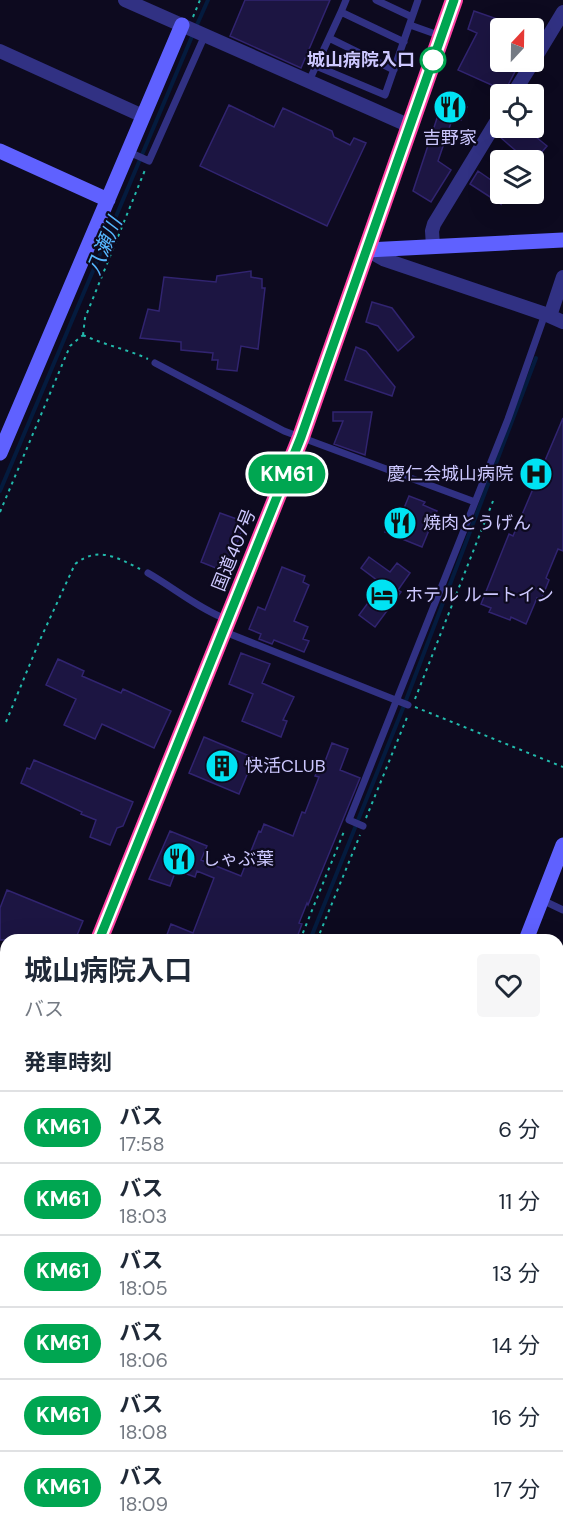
<!DOCTYPE html>
<html lang="ja">
<meta charset="utf-8">
<style>
body{margin:0;font-family:"DM Sans","Noto Sans JP",sans-serif;background:#f6f6f7;color:#1f2937;height:100vh;display:flex;flex-direction:column;font-size:22px;white-space:nowrap}
*{box-sizing:border-box;margin:0}
p{font-size:20px;color:#747a83}
.icon{flex:none;width:33px;height:33px;fill:none;stroke:currentColor;stroke-width:2;stroke-linecap:round;stroke-linejoin:round}
.map{position:relative;flex:1;overflow:hidden}
.drawer{position:absolute;left:0px;top:934px;width:564px;height:602px;display:flex;flex-direction:column;background:#fff;border-radius:18px 18px 0 0;box-shadow:0 6px 24px #0002}
.drawer>*{flex:none}
.badge{padding:0 12px;border-radius:20px;font-size:21px;line-height:39px}
.needle{width:39px;rotate:22deg}
.fabs{position:absolute;left:490px;top:18px;display:grid;gap:12px}
.fabs a{display:grid;place-items:center;width:54px;height:54px;border-radius:6px;background:#fff;box-shadow:0 6px 24px #0002;font-size:30px}
.map>.badge{position:absolute;translate:-50% -50%;box-shadow:0 0 0 3px #fff}
h2{padding:0 24px;font-size:22px;line-height:54px}
.round{display:grid;place-items:center;flex:none;width:63px;height:63px;border-radius:6px;background:#f6f6f7}
.overview{display:flex;align-items:center;justify-content:space-between;height:102px;padding:0 24px}
h1{font-size:28px;font-weight:700;line-height:45px}
ul{padding:0;list-style:none}
li{display:flex;align-items:center;gap:18px;height:72px;padding:0 24px;border-top:2px solid #e0e1e3}
li div{flex:1}
li b{display:block;font-size:22px}
li em{font-style:normal}
li .badge{min-width:66px;font-weight:700;text-align:center}
.map>svg:first-child{display:block}
.green{fill:#0d2a28}
.lines{fill:none;stroke-linecap:round;stroke-linejoin:round}
.stream{stroke:#041b3e;stroke-width:4}
.building{fill:#1c1542;stroke:#312470;stroke-width:1.5}
.path{stroke:#22baac;stroke-width:2;stroke-dasharray:3 4.5;stroke-linecap:butt}
.lane{stroke:#313183;stroke-width:7}
.street{stroke:#313183;stroke-width:14}
.secondary{stroke:#5f61ff;stroke-width:15}
.highway{stroke:#ff43a3;stroke-width:18}
.line-casing{stroke:#fff;stroke-width:14}
.line{stroke:#00a651;stroke-width:9}
.stop-dot{fill:#fff;stroke:#00a651;stroke-width:3}
.labels{text-anchor:middle;dominant-baseline:central;stroke-width:4.5;stroke-linejoin:round;paint-order:stroke}
.stop-label{font-size:18px;font-weight:bold;fill:#cdc8ff;stroke:#0d0a1f;text-anchor:end}
.poi-label{font-size:18px;fill:#cdc8ff;stroke:#0d0a1f;text-anchor:start}
.street-label{font-size:18px;fill:#cdc8ff;stroke:#0d0a1f}
.water-label{font-size:20px;font-style:italic;fill:#56b6ff;stroke:#0d0a1f}
</style>
<div class="map">
<svg width="563" height="1535" viewBox="0 0 563 1535">
<rect width="100%" height="100%" fill="#0d0a1f"/>
<path class="green" d="M558,1172L563,1175V1309L558,1307Z"/>
<g class="lines">
<path class="stream" d="M196,27L208,0
M0,491L193,34
M310,940L403,708L536,358
M71,1535L73,1530"/>
</g>
<path class="building" d="M245,0H330L301,68L230,36Z
M474,11L520,27L501,28V62H520L505,91L458,70L477,33L468,29Z
M444,97L467,107L461,120L453,117L438,161L451,170L431,202L413,191Z
M229,105L274,127L283,108L332,131L334,137L350,145L354,138L366,143L327,226L200,166Z
M507,128H525L547,146L535,160H507L515,150L500,137Z
M478,171L501,187V204L470,184Z
M251,271V277L262,279V288H265L258,349L241,346L237,371L217,369L218,360H212L213,353L181,350V342L140,338L148,309L159,311L164,277L216,282L217,276Z
M372,302L392,308L414,337L398,351L378,326L366,322Z
M356,347L366,351L395,387L392,396L345,380Z
M333,412H372L365,455L334,444L343,421H333Z
M563,418V551L558,549L546,578L549,580L541,600L537,598L526,624L511,617L510,620L489,612L491,608L481,604L509,534L513,536Z
M409,496L425,502L423,505L437,511L422,547L385,532L394,510L402,513Z
M220,513L245,522L226,572L201,562Z
M369,557L390,572L397,563L410,573L398,590L401,592L375,627L359,615L382,584L361,568Z
M282,567L305,576L303,582L309,585L294,621L308,627L303,639L309,641L304,652L274,640L272,644L259,639L261,634L249,629L258,607L265,610Z
M241,653L270,664L262,683L294,697L283,720L287,721L281,737L242,721L253,694L229,684Z
M58,659L84,671L82,676L121,693L123,689L171,711L154,748L102,724L95,739L64,725L76,699L46,685Z
M204,737L254,758L239,794L189,773Z
M332,743L348,749L340,770L360,778L308,905L307,903L299,923L302,924L296,940H165L171,924L193,933L214,878L197,871L195,877L176,870L170,886L149,879L170,831L207,846L201,860L241,876L259,831L261,832L264,824L293,836L302,812L305,813L319,777L315,776L321,762L324,764Z
M34,760L133,802L123,826L117,828L110,845L90,837L96,820L81,814L82,812L21,783L27,768L30,769Z
M7,890L83,921L75,940H0V908Z"/>
<g class="lines">
<path class="path" d="M193,17L200,0
M83,335L85,318L145,170
M83,335C104,345 127,349 148,359
M0,512L70,346L83,335
M415,699L493,501
M415,707L563,767
M6,722L39,642L75,564C98,546 116,557 140,569
M366,818L408,715
M300,940L345,829
M317,940L360,835
M558,1325L563,1327
M558,1490L563,1492
M265,1530L277,1535"/>
<path class="lane" d="M376,0L412,17
M341,12L346,0
M410,25L441,36
M329,38L341,12L404,42
M316,66L329,38L394,70
M309,81L316,66L385,95L418,0
M129,152L149,161L205,35
M155,363L284,431L475,502
M148,573C174,588 198,608 226,619
M225,632L408,705
M363,826L349,820L508,419L545,314
M542,900L563,910
M0,1205L6,1208
M0,1250L6,1249
M0,1425L6,1428
M62,1535L64,1530"/>
<path class="street" d="M125,0L410,126
M0,51L143,116
M534,60L563,12
M513,94L533,62
M433,246L432,231L434,224L501,114
M367,250L383,259L545,314L563,322
M550,316L563,277
M558,994L563,997
M80,1535L82,1530
M311,1535L313,1530"/>
<path class="secondary" d="M0,151L108,200
M367,250L563,240
M0,453L182,25
M526,940L563,845
M0,1323L6,1326
M558,1410L563,1412
M558,1475L563,1466
M454,1530L465,1535"/>
<path class="highway" d="M99,940L301,437L454,0
M0,1187L6,1172"/>
</g>
<g class="lines">
<g class="line-casing">
<path id="line" d="M99,940L301,437L454,0"/>
</g>
<use href="#line" class="line"/>
</g>
<defs>
<g id="restaurant-disc" transform="scale(1.725)"><circle r="9.5" fill="#00e3f3" stroke="#0d0a1f"/><path d="M-5-6h1v4h1v-4h1v4h1v-4h1v5L-1.5 .5V6h-2V.5L-5-1ZM5-6V6H3V1.5H1.5Q1.5-4 5-6Z" fill="#111"/></g>
<g id="hospital-disc" transform="scale(1.725)"><circle r="9.5" fill="#00e3f3" stroke="#0d0a1f"/><path d="M-5-5h3v3.5h4V-5h3V5h-3V1.5h-4V5h-3Z" fill="#111"/></g>
<g id="hotel-disc" transform="scale(1.725)"><circle r="9.5" fill="#00e3f3" stroke="#0d0a1f"/><path d="M-6-4.5h1.5V1H6V5H4.5V3h-9V5H-6ZM-4 0a1.8 1.8 0 1 1 3.6 0ZM.5 0V-2.5h3Q6-2.5 6 0Z" fill="#111"/></g>
<g id="building-disc" transform="scale(1.725)"><circle r="9.5" fill="#00e3f3" stroke="#0d0a1f"/><path d="M-4-6H4V6H1V3H-1V6H-4ZM-2.5-4.3h1.7v1.8h-1.7ZM.8-4.3h1.7v1.8H.8ZM-2.5-1h1.7V.8h-1.7ZM.8-1h1.7V.8H.8Z" fill="#111"/></g>
</defs>
<g fill-rule="evenodd">
<use href="#restaurant-disc" x="450" y="107"/>
<use href="#hospital-disc" x="536" y="474"/>
<use href="#restaurant-disc" x="400" y="523"/>
<use href="#hotel-disc" x="382" y="595"/>
<use href="#building-disc" x="222" y="766"/>
<use href="#restaurant-disc" x="179" y="859"/>
</g>
<circle class="stop-dot" cx="433" cy="60" r="12"/>
<g class="labels">
<g class="stop-label">
<text x="415" y="60">城山病院入口</text>
</g>
<g class="poi-label">
<text x="450" y="138" text-anchor="middle">吉野家</text>
<text x="513" y="474" text-anchor="end">慶仁会城山病院</text>
<text x="423" y="523">焼肉とうげん</text>
<text x="405" y="595">ホテル ルートイン</text>
<text x="245" y="766">快活CLUB</text>
<text x="202" y="859">しゃぶ葉</text>
</g>
<g class="street-label">
<text transform="translate(234 550) rotate(-68)">国道407号</text>
</g>
<g class="water-label">
<text transform="translate(104 246) rotate(-67)">八瀬川</text>
</g>
</g>
</svg>
<div class="fabs">
<a><svg class="needle" viewBox="-14 -14 28 28"><path d="M0-13l5 13h-10z" fill="#e53935"/><path d="M0 13l5-13h-10z" fill="#747a83"/></svg></a>
<a><svg class="icon" aria-label="locate" viewBox="0 0 24 24"><circle cx="12" cy="12" r="6"/><path d="M12 2v4M12 18v4M2 12h4M18 12h4"/></svg></a>
<a><svg class="icon" aria-label="layers" viewBox="0 0 24 24"><path d="M12 4l9 5-9 5-9-5zM3 14l9 5 9-5"/></svg></a>
</div>
<b class="badge" style="left:287px;top:474px;background:#00a651;color:#fff">KM61</b>
<section class="drawer">
<div class="overview"><div><h1>城山病院入口</h1><p>バス</p></div><a class="round"><svg class="icon" aria-label="heart" viewBox="0 0 24 24"><path d="M12 20l-8-8c-3-5 5-10 8-4 3-6 11-1 8 4z"/></svg></a></div>
<h2>発車時刻</h2>
<ul>
<li><span class="badge" style="background:#00a651;color:#fff">KM61</span><div><b>バス</b><p>17:58</p></div><em>6 分</em></li>
<li><span class="badge" style="background:#00a651;color:#fff">KM61</span><div><b>バス</b><p>18:03</p></div><em>11 分</em></li>
<li><span class="badge" style="background:#00a651;color:#fff">KM61</span><div><b>バス</b><p>18:05</p></div><em>13 分</em></li>
<li><span class="badge" style="background:#00a651;color:#fff">KM61</span><div><b>バス</b><p>18:06</p></div><em>14 分</em></li>
<li><span class="badge" style="background:#00a651;color:#fff">KM61</span><div><b>バス</b><p>18:08</p></div><em>16 分</em></li>
<li><span class="badge" style="background:#00a651;color:#fff">KM61</span><div><b>バス</b><p>18:09</p></div><em>17 分</em></li>
</ul>
</section>
</div>
